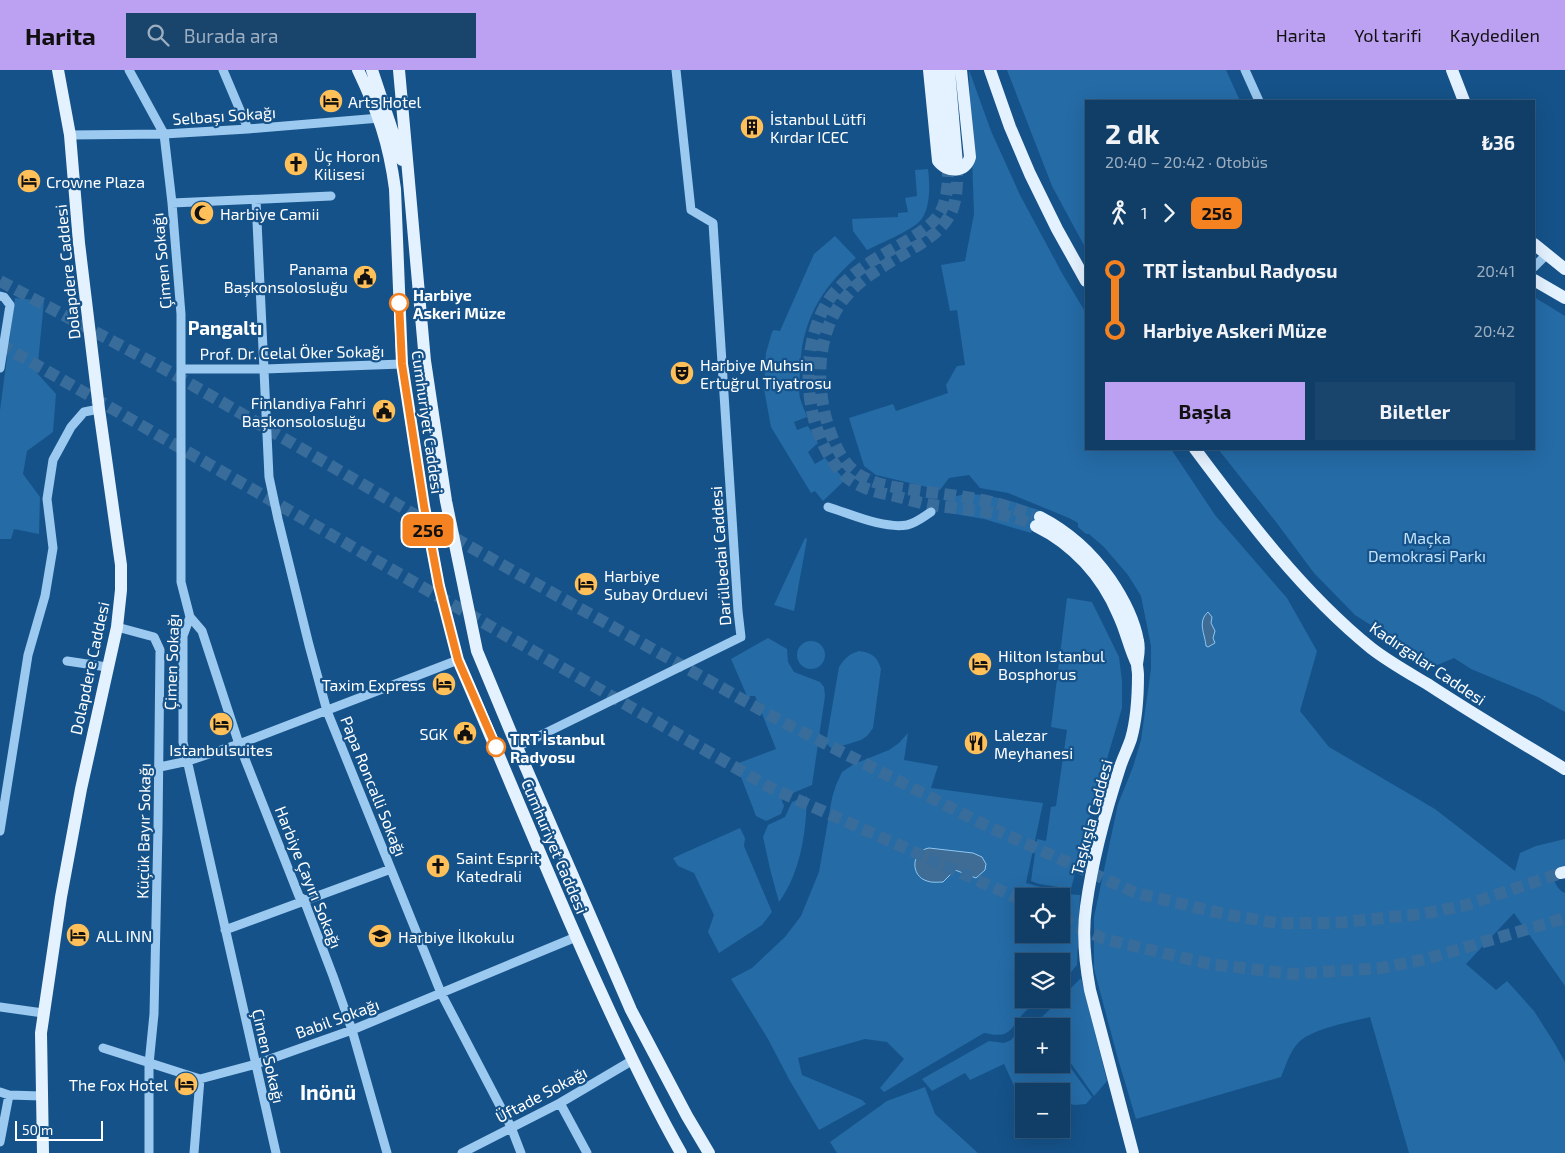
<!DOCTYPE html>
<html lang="tr">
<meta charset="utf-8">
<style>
body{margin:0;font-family:"Exo 2",sans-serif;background:#19456d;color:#f1f3f6;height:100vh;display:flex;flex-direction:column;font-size:19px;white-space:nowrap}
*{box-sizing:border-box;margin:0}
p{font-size:16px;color:#9caec0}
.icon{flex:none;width:28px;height:28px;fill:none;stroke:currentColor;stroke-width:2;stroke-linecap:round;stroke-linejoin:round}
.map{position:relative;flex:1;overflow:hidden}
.sheet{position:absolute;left:1085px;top:30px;width:450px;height:350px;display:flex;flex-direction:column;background:#103e67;border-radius:0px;box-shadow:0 5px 20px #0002,0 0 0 1px #30577b}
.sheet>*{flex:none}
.badge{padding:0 10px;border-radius:8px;font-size:18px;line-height:32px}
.fabs{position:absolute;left:1015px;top:818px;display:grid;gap:10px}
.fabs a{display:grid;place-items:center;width:55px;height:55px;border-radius:0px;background:#103e67;box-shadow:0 5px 20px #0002,0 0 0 1px #30577b;font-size:25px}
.scale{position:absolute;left:15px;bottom:12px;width:88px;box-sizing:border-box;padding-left:5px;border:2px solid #fff;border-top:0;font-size:14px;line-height:18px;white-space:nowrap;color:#fff;-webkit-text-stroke:4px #155289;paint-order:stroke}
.map>.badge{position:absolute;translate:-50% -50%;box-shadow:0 0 0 2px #fff}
.legs{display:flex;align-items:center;gap:8px;height:55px;padding:0 20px;font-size:16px}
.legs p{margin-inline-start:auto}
.head{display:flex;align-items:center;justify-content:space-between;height:85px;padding:0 20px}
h1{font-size:28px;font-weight:700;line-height:38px}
.button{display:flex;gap:10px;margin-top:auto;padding:10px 20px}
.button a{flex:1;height:58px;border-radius:0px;background:#bca0f2;color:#111;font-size:20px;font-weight:700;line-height:58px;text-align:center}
.button a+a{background:#19456d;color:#f1f3f6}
ul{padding:0 20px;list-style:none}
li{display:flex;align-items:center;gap:18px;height:60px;font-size:19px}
li i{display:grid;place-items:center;width:8px;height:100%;margin:0 6px;background:currentColor}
li i::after{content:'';width:12px;height:12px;margin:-6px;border:4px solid;border-radius:50%;background:#103e67}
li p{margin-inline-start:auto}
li:first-child i{background:linear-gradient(#0000 50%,currentColor 0)}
li:last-child i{background:linear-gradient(currentColor 50%,#0000 0)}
header{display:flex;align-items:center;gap:30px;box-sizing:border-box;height:70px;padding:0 25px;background:#bca0f2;color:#111}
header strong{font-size:24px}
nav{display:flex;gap:28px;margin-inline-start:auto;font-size:18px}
.search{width:350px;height:45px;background:#19456d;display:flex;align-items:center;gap:12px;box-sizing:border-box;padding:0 18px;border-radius:0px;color:#9caec0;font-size:19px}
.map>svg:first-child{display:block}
.green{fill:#256ba6;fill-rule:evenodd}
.water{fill:#3f6c94;stroke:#8fc6f2}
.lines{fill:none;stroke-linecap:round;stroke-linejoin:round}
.major-tunnel{stroke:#386c9b;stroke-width:12;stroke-dasharray:12 6;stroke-linecap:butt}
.minor{stroke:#9cc9ef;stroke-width:9}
.major{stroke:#e4f1ff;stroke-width:12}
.line-1-casing{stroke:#fff;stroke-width:11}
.line-1{stroke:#f58220;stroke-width:8}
.stop-1-dot{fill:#fff;stroke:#f58220;stroke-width:2.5}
.labels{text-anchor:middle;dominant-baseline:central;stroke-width:4.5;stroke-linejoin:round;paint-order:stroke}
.poi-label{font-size:16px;fill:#fff;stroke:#155289;text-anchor:start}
.street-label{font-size:16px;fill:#fff;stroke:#155289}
.stop-label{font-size:16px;font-weight:bold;fill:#fff;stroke:#155289;text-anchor:start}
.park-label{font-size:16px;fill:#c2e1fb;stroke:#155289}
.quarter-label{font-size:19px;font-weight:bold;fill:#fff;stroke:#155289}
.district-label{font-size:21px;font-weight:bold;fill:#fff;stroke:#155289}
</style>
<header>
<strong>Harita</strong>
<div class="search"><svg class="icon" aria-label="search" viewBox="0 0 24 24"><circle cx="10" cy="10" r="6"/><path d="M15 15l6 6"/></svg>Burada ara</div>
<nav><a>Harita</a><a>Yol tarifi</a><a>Kaydedilen</a></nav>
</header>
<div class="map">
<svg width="1565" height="1083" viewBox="0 0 1565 1083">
<rect width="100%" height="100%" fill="#155289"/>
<path class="green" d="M969,0L991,61L1020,125L1063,205L1086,243V379H1171L1215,445L1287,528L1317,581L1300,641L1329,677L1435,739L1515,801L1520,783L1536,776L1565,769V797L1554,801C1552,809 1557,820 1565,823V916L1514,843L1466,894L1496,920L1507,911L1534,941L1555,974L1565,992V1083H1409L1370,947C1350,952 1314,958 1299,972C1290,981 1286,995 1281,1007L1136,1049L1118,989L1094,899V847L1118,734L1133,697L1141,670L1151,599V576L1141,526L1128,505L1104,477L1089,464H1086L1078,457V453L1069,448L1008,423L980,418L969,405L949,408L940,420L876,405L864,396L849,348L893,334L896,341L948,323L946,315L957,296L965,295L957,240L950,241L941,195L965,191L974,144Z
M1007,0H1226L1240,31H1086V179L1052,116Z
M928,99C930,114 931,141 919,152C908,162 881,173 867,180L853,161L852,149L898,147V143L908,142L905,128L917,126L915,100Z
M835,166L856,188C820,219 801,253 800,301C800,310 798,320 800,328C802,335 805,341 807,347L794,352L797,360L808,356L818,373L808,382L815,394L825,388L845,410L823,431L815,421L811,423L771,357L764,319L766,283L772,262L774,260L780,261L814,184Z
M1534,227L1565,246V642L1538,627L1471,599L1454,588L1435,596L1355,545L1314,503L1276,452L1218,379H1534Z
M15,228L44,231L37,303L56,324L53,362L27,381L23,404L40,427L39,464L14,459L11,469H0V340Z
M970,424C995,425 1018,433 1041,441L1031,463L984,449L949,443L947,441C945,426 958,425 970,424Z
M805,468L807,469L794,541L774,535Z
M1067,528L1092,532L1119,587L1122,611V638L1088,753L1071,819L1039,814L1031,811L1037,769L1046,771L1051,737L1056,736L1067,660L1051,657Z
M768,568L787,579L788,592L794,602L820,612L824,617L825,626L812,715L781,728L784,736L781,744L766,751L756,746L736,694L776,679L755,626H747L731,589Z
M797 585a14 14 0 1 1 28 0a14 14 0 1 1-28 0Z
M859,581C872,583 877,586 881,599L873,658L867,666L861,670L832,679L826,673L839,597C845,588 849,584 859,581Z
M908,663L904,690L938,696L931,718L1043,733L1026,813L1066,824L1080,825L1077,895L1061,914V891H1024V929H1049C1038,942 1033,934 1026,941C1018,947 1014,961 1004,964C998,966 990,964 984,963L884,1022L880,1018L904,989L887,972L865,969L798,988L802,1005L862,1030L866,1034L819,1060L790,1011L768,969L731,909L752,898L785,867L801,846L819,802L832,728L836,715L842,702L854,694L889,680L899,673ZM1024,826H1061V864H1024Z
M807,726C806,762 801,802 779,832L771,803L763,767L768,755L785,747L792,732Z
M740,758L745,768L744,776L772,842L762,855L719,883L708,862L714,845L694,803L678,796L673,788Z
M1081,908L1107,1011L1094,1026L1061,979V956H1045L1040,949Z
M1034,948L1040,956H1024V994H1061V985L1092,1027L1086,1034L1074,1035L1061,1031V1021H1024V1037L1004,994L970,1010L965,1003L932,1021L922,1009L989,971L1004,973L1011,970L1029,949Z
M925,1017L935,1044L978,1083H837L830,1072L887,1031Z"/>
<path class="water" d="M1208,542L1212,547L1211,553L1215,561L1213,568L1215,573L1208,577L1206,576C1205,564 1197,552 1208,542Z
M929,778L973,783L982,787L986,794L985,800L976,808L955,800L943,812C938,812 932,813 927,811C910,806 911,781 929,778Z"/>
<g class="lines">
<path class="major-tunnel" d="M957,94C957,110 958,128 951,143C938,168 910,179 887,194C874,202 861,210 851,221C817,255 815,309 827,352C834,375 844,399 867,409C879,415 894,417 907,419C932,423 957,425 982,430C999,433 1016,440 1033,445
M948,95C948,111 948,129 940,143C930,160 899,175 882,185C864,195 839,214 828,231C808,263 805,305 812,341C817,365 831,398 853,412C866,420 881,423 895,426C907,429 920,433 932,435C964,440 1006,441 1036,456
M0,211L170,302L465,474L779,650L987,756L1136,823L1224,844L1276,853H1334L1422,844L1463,836L1561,803
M0,274L771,718L1024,831
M1061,849L1104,869L1210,894L1292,904L1381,898L1426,889L1565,848"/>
<path class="minor" d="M129,0L164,64L172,133L181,244V512L190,547L183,566V672L276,1083
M223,0L248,59
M1245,0L1259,31
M70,65L164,64L248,59L380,48
M256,130L269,407L278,449L309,575L327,641L441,923L511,1057L521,1083
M172,133L331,126
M1534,197L1546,185
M0,226L4,227L10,235L0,298
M182,299H265L402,294
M828,437C851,444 883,459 907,455C916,453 923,447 931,442
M190,547L202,561L239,674L299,826L304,830L333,906L352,960L387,1083
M117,557L154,567L160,580L158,758L154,944L149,994V1083
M67,591L107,597
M517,677L741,567L738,541L713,153L691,140L676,0
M160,697L188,691L239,674L458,590
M0,761L28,585L45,526L53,478L47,429L53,390L71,357L84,342L99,339
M225,860L391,799
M0,937L43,943
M103,978L200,1009L256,994L352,960L576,867
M0,1022L9,1025L41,1026
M560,1033L587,1083
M0,1072L9,1025
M194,1083L200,1009
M462,1083L560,1033L633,990"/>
<path class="major" d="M358,0C378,42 389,73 395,119L402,294L424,436L439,516L458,590C506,700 550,811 600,920C625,975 651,1030 681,1083
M372,0L402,90
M399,0L425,291L446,431L477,581L517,677L631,940L687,1046L709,1083
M929,0L938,91C947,103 966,103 970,87L961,0
M940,0L948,95
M949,0L957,94
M990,0L1010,57L1030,104L1057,159L1086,211
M1452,0L1464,31
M1534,174L1565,199
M1534,210L1565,228
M1195,379C1248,450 1302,522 1371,578C1389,592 1409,603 1429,615C1473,644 1519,671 1565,699
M1040,447C1069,462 1092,483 1110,509C1123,528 1134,549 1138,571C1140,579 1138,586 1137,594C1137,597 1138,601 1138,605C1138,626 1137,648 1131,669C1128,678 1123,688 1120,697C1106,740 1092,793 1086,837C1082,864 1085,893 1090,920L1133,1083
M1036,456C1073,474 1102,506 1118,544C1126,560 1129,578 1137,594
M1561,803L1565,802
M43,1083L41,963L61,827L81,719L117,557L121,520V495L99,339L79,173L70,65L58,0"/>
</g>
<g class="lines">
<g class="line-1-casing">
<path id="line-1" d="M399,233L402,294L424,436L439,516L458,590L496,677"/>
</g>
<use href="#line-1" class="line-1"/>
</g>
<defs>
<g id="hotel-disc" transform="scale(1.25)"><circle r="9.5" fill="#ffc05a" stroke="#155289"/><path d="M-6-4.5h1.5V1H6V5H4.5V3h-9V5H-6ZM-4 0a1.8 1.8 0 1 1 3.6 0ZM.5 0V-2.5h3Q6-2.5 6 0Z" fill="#111"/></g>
<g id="building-disc" transform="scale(1.25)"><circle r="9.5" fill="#ffc05a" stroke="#155289"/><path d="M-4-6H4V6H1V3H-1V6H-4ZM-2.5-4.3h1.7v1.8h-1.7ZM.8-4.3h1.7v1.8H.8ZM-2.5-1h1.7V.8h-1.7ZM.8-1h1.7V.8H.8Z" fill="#111"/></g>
<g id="church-disc" transform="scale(1.25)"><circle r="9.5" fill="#ffc05a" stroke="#155289"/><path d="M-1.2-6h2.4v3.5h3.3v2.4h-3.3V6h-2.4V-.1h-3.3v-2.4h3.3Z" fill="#111"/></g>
<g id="mosque-disc" transform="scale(1.25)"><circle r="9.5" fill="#ffc05a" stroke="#155289"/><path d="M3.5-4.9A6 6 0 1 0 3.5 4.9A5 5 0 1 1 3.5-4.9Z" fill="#111"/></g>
<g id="civic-disc" transform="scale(1.25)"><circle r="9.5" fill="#ffc05a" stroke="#155289"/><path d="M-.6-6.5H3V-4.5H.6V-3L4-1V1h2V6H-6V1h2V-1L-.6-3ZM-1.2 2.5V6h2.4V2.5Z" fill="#111"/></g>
<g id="theatre-disc" transform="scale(1.25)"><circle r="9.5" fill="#ffc05a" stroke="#155289"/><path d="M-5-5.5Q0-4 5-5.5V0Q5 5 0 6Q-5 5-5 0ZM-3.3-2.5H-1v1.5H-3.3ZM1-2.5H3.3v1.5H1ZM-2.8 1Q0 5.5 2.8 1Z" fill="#111"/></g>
<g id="restaurant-disc" transform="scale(1.25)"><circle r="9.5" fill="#ffc05a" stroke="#155289"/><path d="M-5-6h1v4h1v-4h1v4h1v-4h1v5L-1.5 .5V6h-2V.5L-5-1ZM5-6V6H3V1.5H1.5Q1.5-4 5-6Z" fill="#111"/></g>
<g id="school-disc" transform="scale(1.25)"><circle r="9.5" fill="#ffc05a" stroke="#155289"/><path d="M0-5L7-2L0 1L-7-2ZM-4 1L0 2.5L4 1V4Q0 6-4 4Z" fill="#111"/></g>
</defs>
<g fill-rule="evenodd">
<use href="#hotel-disc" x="331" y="31"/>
<use href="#building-disc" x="752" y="57"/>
<use href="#church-disc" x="296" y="94"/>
<use href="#hotel-disc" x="29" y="111"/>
<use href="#mosque-disc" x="202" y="143"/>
<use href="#civic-disc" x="365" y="207"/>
<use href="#theatre-disc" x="682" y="303"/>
<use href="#civic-disc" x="384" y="341"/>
<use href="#hotel-disc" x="586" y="514"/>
<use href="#hotel-disc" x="980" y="594"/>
<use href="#hotel-disc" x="444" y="614"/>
<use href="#hotel-disc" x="221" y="654"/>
<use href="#civic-disc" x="465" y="663"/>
<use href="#restaurant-disc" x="976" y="673"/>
<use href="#church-disc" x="438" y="796"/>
<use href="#hotel-disc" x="78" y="865"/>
<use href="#school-disc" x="380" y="866"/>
<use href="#hotel-disc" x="186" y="1014"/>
</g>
<g class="stop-1-dot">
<circle cx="399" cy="233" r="9"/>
<circle cx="496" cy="677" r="9"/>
</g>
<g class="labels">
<g class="poi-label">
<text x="348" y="31">Arts Hotel</text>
<text x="770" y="48">İstanbul Lütfi<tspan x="770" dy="18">Kırdar ICEC</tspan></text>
<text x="314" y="85">Üç Horon<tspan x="314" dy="18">Kilisesi</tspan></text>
<text x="46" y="111">Crowne Plaza</text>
<text x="220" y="143">Harbiye Camii</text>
<text x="348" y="198" text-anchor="end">Panama<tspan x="348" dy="18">Başkonsolosluğu</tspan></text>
<text x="700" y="294">Harbiye Muhsin<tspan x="700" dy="18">Ertuğrul Tiyatrosu</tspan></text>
<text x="366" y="332" text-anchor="end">Finlandiya Fahri<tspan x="366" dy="18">Başkonsolosluğu</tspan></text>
<text x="604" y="505">Harbiye<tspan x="604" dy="18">Subay Orduevi</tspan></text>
<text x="998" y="585">Hilton Istanbul<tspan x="998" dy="18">Bosphorus</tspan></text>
<text x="426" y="614" text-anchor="end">Taxim Express</text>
<text x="448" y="663" text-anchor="end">SGK</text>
<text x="994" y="664">Lalezar<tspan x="994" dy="18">Meyhanesi</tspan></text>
<text x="221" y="679" text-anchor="middle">Istanbulsuites</text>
<text x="456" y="787">Saint Esprit<tspan x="456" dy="18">Katedrali</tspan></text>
<text x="96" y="865">ALL INN</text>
<text x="398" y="866">Harbiye İlkokulu</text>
<text x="168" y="1014" text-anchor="end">The Fox Hotel</text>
</g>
<g class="street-label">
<text transform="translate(224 45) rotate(-4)">Selbaşı Sokağı</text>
<text transform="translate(161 191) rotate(-95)">Çimen Sokağı</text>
<text transform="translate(67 202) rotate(-96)">Dolapdere Caddesi</text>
<text transform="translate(292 282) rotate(-1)">Prof. Dr. Celal Öker Sokağı</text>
<text transform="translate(428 352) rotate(82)">Cumhuriyet Caddesi</text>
<text transform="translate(720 486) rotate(-94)">Darülbedai Caddesi</text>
<text transform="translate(171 592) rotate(-88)">Çimen Sokağı</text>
<text transform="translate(1428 593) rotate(34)">Kadırgalar Caddesi</text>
<text transform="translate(89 598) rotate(-78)">Dolapdere Caddesi</text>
<text transform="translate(374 716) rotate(68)">Papa Roncalli Sokağı</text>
<text transform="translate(1091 747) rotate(-75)">Taşkışla Caddesi</text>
<text transform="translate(143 761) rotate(-89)">Küçük Bayır Sokağı</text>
<text transform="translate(555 776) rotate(67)">Cumhuriyet Caddesi</text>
<text transform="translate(309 807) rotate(68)">Harbiye Çayırı Sokağı</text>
<text transform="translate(337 948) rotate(-20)">Babil Sokağı</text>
<text transform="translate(269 986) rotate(77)">Çimen Sokağı</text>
<text transform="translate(541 1024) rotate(-28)">Üftade Sokağı</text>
</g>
<g class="stop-label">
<text x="413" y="224">Harbiye<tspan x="413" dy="18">Askeri Müze</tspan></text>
<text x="510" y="668">TRT İstanbul<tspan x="510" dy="18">Radyosu</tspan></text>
</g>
<g class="park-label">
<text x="1427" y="467">Maçka<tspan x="1427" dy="18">Demokrasi Parkı</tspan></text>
</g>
<g class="quarter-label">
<text x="225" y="257">Pangaltı</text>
</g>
<g class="district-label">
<text x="328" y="1021">Inönü</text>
</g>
</g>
</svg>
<div class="fabs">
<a><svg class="icon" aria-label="locate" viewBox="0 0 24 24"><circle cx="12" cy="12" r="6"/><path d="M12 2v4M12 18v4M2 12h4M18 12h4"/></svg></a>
<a><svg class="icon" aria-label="layers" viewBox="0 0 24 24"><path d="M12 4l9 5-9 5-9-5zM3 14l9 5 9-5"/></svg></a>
<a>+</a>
<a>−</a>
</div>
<div class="scale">50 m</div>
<b class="badge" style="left:428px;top:460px;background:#f58220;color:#111">256</b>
<section class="sheet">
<div class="head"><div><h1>2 dk</h1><p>20:40 – 20:42 · Otobüs</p></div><b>₺36</b></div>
<div class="legs"><svg class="icon" aria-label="walk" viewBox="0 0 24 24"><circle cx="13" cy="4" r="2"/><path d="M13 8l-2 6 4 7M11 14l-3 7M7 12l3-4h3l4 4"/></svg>1<svg class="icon" aria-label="forward" viewBox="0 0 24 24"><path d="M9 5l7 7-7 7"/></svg><b class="badge" style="background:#f58220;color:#111">256</b></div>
<ul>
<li><i style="color:#f58220"></i><b>TRT İstanbul Radyosu</b><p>20:41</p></li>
<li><i style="color:#f58220"></i><b>Harbiye Askeri Müze</b><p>20:42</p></li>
</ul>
<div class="button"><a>Başla</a><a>Biletler</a></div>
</section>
</div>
